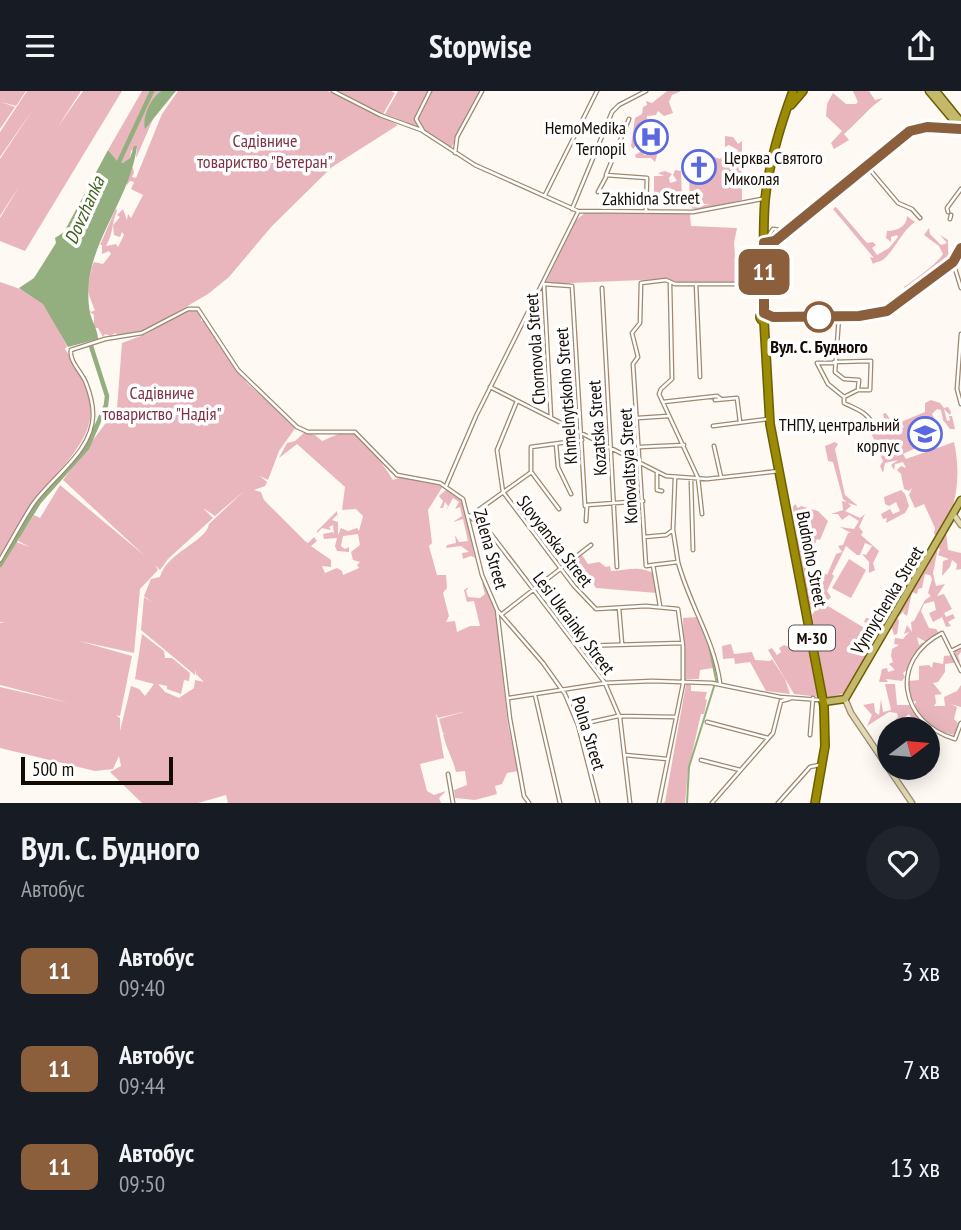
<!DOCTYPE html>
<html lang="uk">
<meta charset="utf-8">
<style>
body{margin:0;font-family:"PT Sans Narrow",sans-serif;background:#20242c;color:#f1f3f6;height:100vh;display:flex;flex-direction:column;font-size:26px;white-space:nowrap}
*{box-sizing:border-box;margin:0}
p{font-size:23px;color:#9ea1a6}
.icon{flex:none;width:38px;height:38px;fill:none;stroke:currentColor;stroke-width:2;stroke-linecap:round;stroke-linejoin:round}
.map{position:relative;height:712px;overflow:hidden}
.panel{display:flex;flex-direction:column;background:#171b24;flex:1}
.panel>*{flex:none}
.badge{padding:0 14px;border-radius:10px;font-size:24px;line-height:46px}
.needle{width:46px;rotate:74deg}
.tools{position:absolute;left:877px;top:626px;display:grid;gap:14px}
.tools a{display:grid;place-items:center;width:63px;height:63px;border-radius:50%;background:#171b24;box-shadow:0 4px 18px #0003;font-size:35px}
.scale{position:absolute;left:21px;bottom:18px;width:152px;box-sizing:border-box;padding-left:7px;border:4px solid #130b04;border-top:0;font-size:19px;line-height:24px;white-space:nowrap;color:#130b04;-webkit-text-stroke:5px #fff;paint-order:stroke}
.map>.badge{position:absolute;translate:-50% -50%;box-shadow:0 0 0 4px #fff}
.round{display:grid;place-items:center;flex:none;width:74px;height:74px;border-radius:37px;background:#20242c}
.headline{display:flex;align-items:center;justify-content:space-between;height:119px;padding:0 21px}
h1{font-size:33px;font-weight:700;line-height:52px}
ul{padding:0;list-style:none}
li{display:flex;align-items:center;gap:21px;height:98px;padding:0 21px}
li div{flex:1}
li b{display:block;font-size:26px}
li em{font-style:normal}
li .badge{min-width:77px;font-weight:700;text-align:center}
header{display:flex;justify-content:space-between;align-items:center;height:91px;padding:0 21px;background:#171b24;font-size:32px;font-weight:700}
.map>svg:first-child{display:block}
.green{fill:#e9b6be;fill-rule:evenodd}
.water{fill:#94af7f}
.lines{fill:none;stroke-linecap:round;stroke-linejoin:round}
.stream{stroke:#94af7f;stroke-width:2}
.river{stroke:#94af7f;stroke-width:4.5}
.street-casing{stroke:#9e8870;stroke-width:5}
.secondary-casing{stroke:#9e8870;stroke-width:7}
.primary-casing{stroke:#6b5e05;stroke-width:9}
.highway-casing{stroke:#6b5e05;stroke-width:10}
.street{stroke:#fff;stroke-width:2.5}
.secondary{stroke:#e1dcb4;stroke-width:4.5}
.primary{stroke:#c3b969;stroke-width:6}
.highway{stroke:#9b8b05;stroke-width:7}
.line-casing{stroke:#fff;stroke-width:16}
.line{stroke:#8b5e3c;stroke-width:10}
.stop-dot{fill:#fff;stroke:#8b5e3c;stroke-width:3.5}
.labels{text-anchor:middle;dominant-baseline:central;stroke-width:7;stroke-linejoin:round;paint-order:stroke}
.shield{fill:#fff;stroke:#5a544f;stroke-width:2}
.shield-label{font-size:16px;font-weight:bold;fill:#130b04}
.poi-label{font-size:18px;fill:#130b04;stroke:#fff;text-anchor:end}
.park-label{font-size:18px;fill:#7d3345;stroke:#fff}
.street-label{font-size:18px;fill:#130b04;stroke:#fff}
.stop-label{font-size:18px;font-weight:bold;fill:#130b04;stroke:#fff}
.water-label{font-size:19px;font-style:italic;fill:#40611d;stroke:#fff}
</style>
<header><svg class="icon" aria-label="menu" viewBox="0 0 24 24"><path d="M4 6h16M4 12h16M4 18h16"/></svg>Stopwise<svg class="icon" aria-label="share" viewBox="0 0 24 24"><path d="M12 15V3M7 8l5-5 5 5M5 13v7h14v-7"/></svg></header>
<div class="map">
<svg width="961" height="712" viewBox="0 0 961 712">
<rect width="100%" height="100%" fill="#fef9f3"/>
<path class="green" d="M0,0H26L16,15L1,11L15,16L0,38Z
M27,0H81L57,37L83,0H122L25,160L0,150V127L20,94L0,125V68L34,17L0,66V41Z
M142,0H161C150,7 148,19 145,31L154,26L137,65L136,67L137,56L131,60L130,67L123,72L117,71L108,59Z
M178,0H328L398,34L332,76L272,135L229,186L208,203L143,241L118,244L115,242L111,245L105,243L103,246L98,237H94V224L90,221L89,218L91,221L95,219C88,202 86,201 91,179L93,180L91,178L94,171L103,173L111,163L109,160L102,163V154H100L116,117L117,120C111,133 114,141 106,155L116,153L118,156L124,144L122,141L120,146L114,144L113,134L120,126L117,124L123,118L127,129L128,123L131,127L143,104L131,98L134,91L130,90L127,94L126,89L133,76L134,82L132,86L136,87L162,23Z
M335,0H391L395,2L383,23Z
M398,0H483L451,57L406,31L385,23Z
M667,0H681L672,4L669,11L673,22L664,25L658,20L656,24L647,25L645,52L641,54L644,64L649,63L645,57L654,56L657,64L655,71L651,67H636L635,64L640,61L641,54L637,53L633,58L631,55L635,27L642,23L643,16L647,14L646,10L652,12Z
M853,0H869L875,9L883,7C869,17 859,30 844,43L849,49L834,58L831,52L842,40L826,25L827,13L833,2L846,13H856L858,11Z
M725,45L733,46L738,53L742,50V109L695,120L694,117L710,113H704L701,108L702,113L692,118L690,113L689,85L705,78L704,73L708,64L720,68L723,64H729L734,68L738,59L729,54L725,56Z
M675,79L681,80L682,109L687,113L654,112V85H664L658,82L665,80L672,83L669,87L670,92L677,90L673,84Z
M836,116L867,152L873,151L876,154L872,157L877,164L889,157L898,146L897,144L891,146V151L886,147L887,140C898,140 907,135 907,125L915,131C902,140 897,155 886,166C880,172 877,170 873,173L870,166L874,167L833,118Z
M585,122L690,123L691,135L737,137L734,152L737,192L677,191L667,188L545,193L576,129Z
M929,137L930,143L941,154L947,152L940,144L948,149V161L952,165L925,189L904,203V196C913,190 938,172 943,163L939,155L924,144Z
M0,191L26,200L44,212L67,255L65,258C112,326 89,345 41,402C25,421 13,444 0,466Z
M190,218L201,222V230L204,229L210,236L247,292L296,336L279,360L268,389L260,385L267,391L265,395L254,399L261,401L264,409L305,450L308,452L314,446L317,450L311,455L331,469V476L322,475L325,482L337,477L342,480L343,484L359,477L357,474L360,471L353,469L351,461L360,454L358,443L343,445L341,455L345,458L349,456V461L337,460L335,455L337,447L324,448L323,443L333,441L334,444L333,434L329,436L331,439L322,437L317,442V440L337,420L338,429L337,424L332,429L338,431V444L341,437L348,440L357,437L359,440L363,425L356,418L342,419L345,396L297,353L279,367L287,352L295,350L305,341L315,344L322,350C330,347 340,341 348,341C363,342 386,378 393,389L401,386L443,395L428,419L432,452L429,455L437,484H446L447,497L443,502L449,525L446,531L455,530L457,541L470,535H480L474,510L467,511L464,499L469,496L466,500L468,506L480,507L485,503L482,492L485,493L496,522L508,634L518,680L507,682L502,693L495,695L497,703L475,709L455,707L454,699L467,694L465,680L456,681C452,665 447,660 443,643L445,642H443L439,628L467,620L438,627L436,622L444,667L420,673L427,700L434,704L446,700L439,707L441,712H228L226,704L198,712H142L110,681L121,675L119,665L113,678L95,680L0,657V596L70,612L0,594V532H4L0,531V471L10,455L13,456L16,451L30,456L18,450L20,446L13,448L25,429L30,426L21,444L34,424L40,427L60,394L145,465L63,389L117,317L122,252L146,243ZM244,400L209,433C206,451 167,461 160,486L151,488L144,505L152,511L144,506L141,539L195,584L196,578V583L204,591L195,589L194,597L179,607L165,601L158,593L167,595V598L181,603L184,589L189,590L190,582L172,567H165L164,560L142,543L135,588L154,593L145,605L139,598L131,595L120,640V627L116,624L120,625L132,565L79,550L134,562L140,498L158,479L155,474L160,479L168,468L213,427L203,417L215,425Z
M931,309L940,312L944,317L948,316L951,321L950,324L944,318L947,330L950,329L949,325H952L955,338H950L943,329L941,319L937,318L932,323L936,331L916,340L922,354L903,363L906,368L954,351C961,384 958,415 939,446L934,443L935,437L924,413L915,417L909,404L912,397L909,400L904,398L901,383L897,379L901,375L906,377L903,371L895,373L894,379L891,374L898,369L885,372L883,382L880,375L883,370L864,325L876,335L885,332L883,323L888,321L886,322L893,333L899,332L892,337L893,341L904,336L901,331L925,321V312Z
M835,351L838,353L835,358L845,404L858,415L848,412L851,415L845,420L860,427L865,423L859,436L863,441L861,444L879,460L873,472L875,479L869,482V471L862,463L866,464L872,455L865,452L860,464H857L846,455L832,483L834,485L827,500L831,506L828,509L825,506L823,512L871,541L874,535L864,531L866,527H876L883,533C883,542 864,573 858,577L859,580L846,602L827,607L812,524L815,520L810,517L801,482L793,416L795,413L798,417L801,415L818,420L828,430L820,449L817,448L814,455L808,453L805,444L812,466L811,472L814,471L818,476L816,478L811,474L812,483L820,479L827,484L836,463L842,461L838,455L843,454L848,442H851L840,436L854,438L859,430L849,424L842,429L838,423H831L843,419L842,410L847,411L843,408L833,371L828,370L825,355Z
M448,397L462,408L475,467L471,465L463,468L462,462L469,461L461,455L446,457L447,454L456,452L455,444L459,451L468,450L463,428L453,431L462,425L460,416L455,418L459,411L453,407L446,420L448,415L445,411L443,417H440L443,410L439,405Z
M901,399L905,403L909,415L905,422L886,432L887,427L883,428L881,423L890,418L893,423L900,420L896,411L889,415L885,413L884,406Z
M946,441L948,459L961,462V478L956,479L957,473L952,469L950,476L942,485L943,470L949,468L938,464L940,458L938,457L933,482L936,495L945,493L937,505L944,503L952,518L944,522L941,515L946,526L953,523L955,527L948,531L951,535L946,536L942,526L933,531L929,522L936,519L934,510L924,513L921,520L929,537L936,538L939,542L926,551L917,546L919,554L922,552L924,554L917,561L908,582L907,579L903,582L905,586L902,590L886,588L888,591H879L882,578L887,577L888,581L895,579L889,573L893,571L891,565L892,558L899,554L894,553L895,547L903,548L909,541L904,543L907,534L912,541L911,531L914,530L925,509L931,505L928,502L932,488L930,484L925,483L922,497L918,498L917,503L912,501L907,525L903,522L907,517L897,527L899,530L897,543L894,544L892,537L886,541Z
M582,464L588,473L599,471L606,476L610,475L611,480C627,480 637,474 653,482L657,502L596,497L581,473L571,479L568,474Z
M849,468L866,479L851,507L832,497Z
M697,526L709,553L718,586L713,577L700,579L699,588H684L683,527Z
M809,542L819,606L794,603L768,559L772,557L777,564L781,561L779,557L784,554L789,556L803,553L804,546Z
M731,553L734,563L752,561L755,569L770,570L772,568L785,588L790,603L766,600L750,571L735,573L734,567L723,568L722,555Z
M961,553V561L958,565L960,571L945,573V581L938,591L933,592L942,603L935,604L936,612L934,615H945L944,606L957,600L961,594V616L950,613L957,616L954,628L958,632L955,644L936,640L925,628L923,634L917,635L909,623L905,626L909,631L902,630L912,639H905L897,634L882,643L898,626L897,622L889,621L867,635L872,624L863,614L874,612L875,621L879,624L881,608L883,621L891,619L885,593H895L897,614H909L914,617L916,610L912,611L908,601V590L919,589V575L929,574L932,577L933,571L943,573L944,565L954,564L955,556Z
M686,593L691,594V600L707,601L705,608L707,609L704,623H701L688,680L685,712H663L665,711Z"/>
<path class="water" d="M161,0H176L145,38C142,27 150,7 161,0Z
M134,55H137C131,103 96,142 89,189C88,200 88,212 90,222C92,231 98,239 98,248L68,256L43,213L19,197L34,187L56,152L55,147L64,141L108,59L117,70L123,72L130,67Z"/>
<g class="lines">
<path class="stream" d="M687,712L689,676L716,589L709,554"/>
<path class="river" d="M117,75L152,0
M0,474L39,411L87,357L106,314L107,305L91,255"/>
<g class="street-casing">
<path id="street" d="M333,0L380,24L421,39L475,74L578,120L693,121L762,108
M629,28L606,84L647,87L646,121
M423,40L416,28L430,0
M455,62L457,46L482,0
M866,74L898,112L912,118L920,127
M598,101L606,86
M545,104L597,0
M572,118L612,21L619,14L646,0
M948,121L947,117L961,98
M950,128L951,124
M773,149L769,144L773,138L787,140
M765,152L775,150L910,40L927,36L960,38
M953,171L961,197
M544,193L572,195L585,415
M670,193L672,288L661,298L659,303L698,387L702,423
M696,193L700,286
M544,195L551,327
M602,197L617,476
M839,226L835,281L844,288L859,289L858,298
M961,243L957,298L961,313
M834,271L871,270L870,299H858L844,306V312C858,319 868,321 875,337
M834,272H817L828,293L844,306
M490,296L666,385L707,388L779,380
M715,309L737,307L740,331
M517,310L497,359L503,401L574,495L596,518L646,515L678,518L683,555V593L659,712
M663,311L717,305L721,308
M638,327L668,325
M713,335L768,328
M556,353L558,376L571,403
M714,355L721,386
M640,356L684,354
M531,382V356L582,349
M532,382L559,418
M657,382V399L662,400
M691,390L693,459
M446,395L476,325L578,121
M468,424L491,443L605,592L620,627L630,712
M470,425L530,382
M586,430L587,414L643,410
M673,439L678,471
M644,446L666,444L673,439L675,387
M0,469C11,451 21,431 33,413C52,386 93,360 93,324C93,314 90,302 86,292C82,281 69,271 71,259L105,248L142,242L188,218H198L238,279L297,336L308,341H355L397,384L440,392L463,408L482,484L497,519L510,628L524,705L529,712
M653,474L678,471C689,513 714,548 720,592
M660,515L653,474L646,475L633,273L638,266L632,242L640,232L641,192L666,189L675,193H764
M619,517L622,553
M497,519L543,572L565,603L578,634L598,712
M502,523L591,454
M578,555L682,552
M951,560L961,555
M961,580L942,542C888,570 900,632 955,648L961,632
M605,592L652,590L712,592L780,606L820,609
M535,604L560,712
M509,607L606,592
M707,631L768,647
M578,634L618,625L675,626
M810,644L813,607
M625,664L667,668
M701,669L740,679
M448,683L453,712
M712,712L773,642L781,610L789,608
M778,712L810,676L819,674"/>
</g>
<g class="secondary-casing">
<path id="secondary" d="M768,226L859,225L887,220L953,171L961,157
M954,424L961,434
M845,608L851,622L912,712"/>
</g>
<g class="primary-casing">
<path id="primary" d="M929,0L961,38
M936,0L961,31
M824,611L845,608L961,409"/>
</g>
<g class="highway-casing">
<path id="highway" d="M791,14L803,0
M764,222C765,185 762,147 765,109C769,72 780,35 793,0
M760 226a4 4 0 1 1 8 0a4 4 0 1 1-8 0Z
M764,230L770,333L824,615L825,655L815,712"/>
</g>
<use href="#street" class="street"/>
<use href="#secondary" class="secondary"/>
<use href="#primary" class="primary"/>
<use href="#highway" class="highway"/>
</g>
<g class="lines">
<g class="line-casing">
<path id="line" d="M961,38L927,36L910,40L775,150L764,152V222L773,226L859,225L887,220L953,171L961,157"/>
</g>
<use href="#line" class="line"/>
</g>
<defs>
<g id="hospital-ring" transform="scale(1.75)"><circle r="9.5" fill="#fff" stroke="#5a69e0" stroke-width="1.5"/><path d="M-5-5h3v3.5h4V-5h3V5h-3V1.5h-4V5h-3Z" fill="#5a69e0"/></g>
<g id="church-ring" transform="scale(1.75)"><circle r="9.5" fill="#fff" stroke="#5a69e0" stroke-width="1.5"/><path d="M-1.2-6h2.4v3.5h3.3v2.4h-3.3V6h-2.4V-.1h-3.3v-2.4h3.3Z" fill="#5a69e0"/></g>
<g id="university-ring" transform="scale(1.75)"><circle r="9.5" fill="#fff" stroke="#5a69e0" stroke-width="1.5"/><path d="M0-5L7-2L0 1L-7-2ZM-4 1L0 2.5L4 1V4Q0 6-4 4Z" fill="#5a69e0"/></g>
</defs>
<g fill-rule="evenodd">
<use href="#hospital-ring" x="651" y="46"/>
<use href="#church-ring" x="699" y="76"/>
<use href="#university-ring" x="925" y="343"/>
</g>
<circle class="stop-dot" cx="819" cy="226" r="14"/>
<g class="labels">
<rect class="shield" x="789" y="534.5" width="46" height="25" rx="5"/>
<g class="shield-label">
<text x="812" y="547">М-30</text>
</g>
<g class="poi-label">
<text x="626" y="36">HemoMedika<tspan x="626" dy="21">Ternopil</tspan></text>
<text x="724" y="66" text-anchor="start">Церква Святого<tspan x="724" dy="21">Миколая</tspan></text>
<text x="900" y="333">ТНПУ, центральний<tspan x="900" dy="21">корпус</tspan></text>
</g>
<g class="park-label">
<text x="265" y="49">Садівниче<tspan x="265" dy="21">товариство "Ветеран"</tspan></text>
<text x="162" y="301">Садівниче<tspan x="162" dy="21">товариство "Надія"</tspan></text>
</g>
<g class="street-label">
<text transform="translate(651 107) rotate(-1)">Zakhidna Street</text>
<text transform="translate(535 258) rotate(-94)">Chornovola Street</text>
<text transform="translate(566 305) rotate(-94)">Khmelnytskoho Street</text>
<text transform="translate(597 337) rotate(-94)">Kozatska Street</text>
<text transform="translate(628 375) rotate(-93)">Konovaltsya Street</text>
<text transform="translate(555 450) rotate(52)">Slovyanska Street</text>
<text transform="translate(491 458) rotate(74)">Zelena Street</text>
<text transform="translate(812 468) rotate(79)">Budnoho Street</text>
<text transform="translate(887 509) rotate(-59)">Vynnychenka Street</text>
<text transform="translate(574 532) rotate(53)">Lesi Ukrainky Street</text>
<text transform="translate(589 642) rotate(73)">Polna Street</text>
</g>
<g class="stop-label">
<text x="819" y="255">Вул. С. Будного</text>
</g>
<g class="water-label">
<text transform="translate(84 119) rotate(-66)">Dovzhanka</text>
</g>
</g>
</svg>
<div class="tools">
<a><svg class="needle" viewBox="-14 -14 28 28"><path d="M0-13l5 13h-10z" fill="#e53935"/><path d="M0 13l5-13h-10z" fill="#9ea1a6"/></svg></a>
</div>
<div class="scale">500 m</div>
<b class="badge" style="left:764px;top:181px;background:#8b5e3c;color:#fff">11</b>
</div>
<section class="panel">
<div class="headline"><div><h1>Вул. С. Будного</h1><p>Автобус</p></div><a class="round"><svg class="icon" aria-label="heart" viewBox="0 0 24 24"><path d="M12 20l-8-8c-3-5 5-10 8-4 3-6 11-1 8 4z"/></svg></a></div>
<ul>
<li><span class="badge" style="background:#8b5e3c;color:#fff">11</span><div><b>Автобус</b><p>09:40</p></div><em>3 хв</em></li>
<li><span class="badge" style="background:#8b5e3c;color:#fff">11</span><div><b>Автобус</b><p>09:44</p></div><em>7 хв</em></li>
<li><span class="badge" style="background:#8b5e3c;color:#fff">11</span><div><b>Автобус</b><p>09:50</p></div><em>13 хв</em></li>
</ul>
</section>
